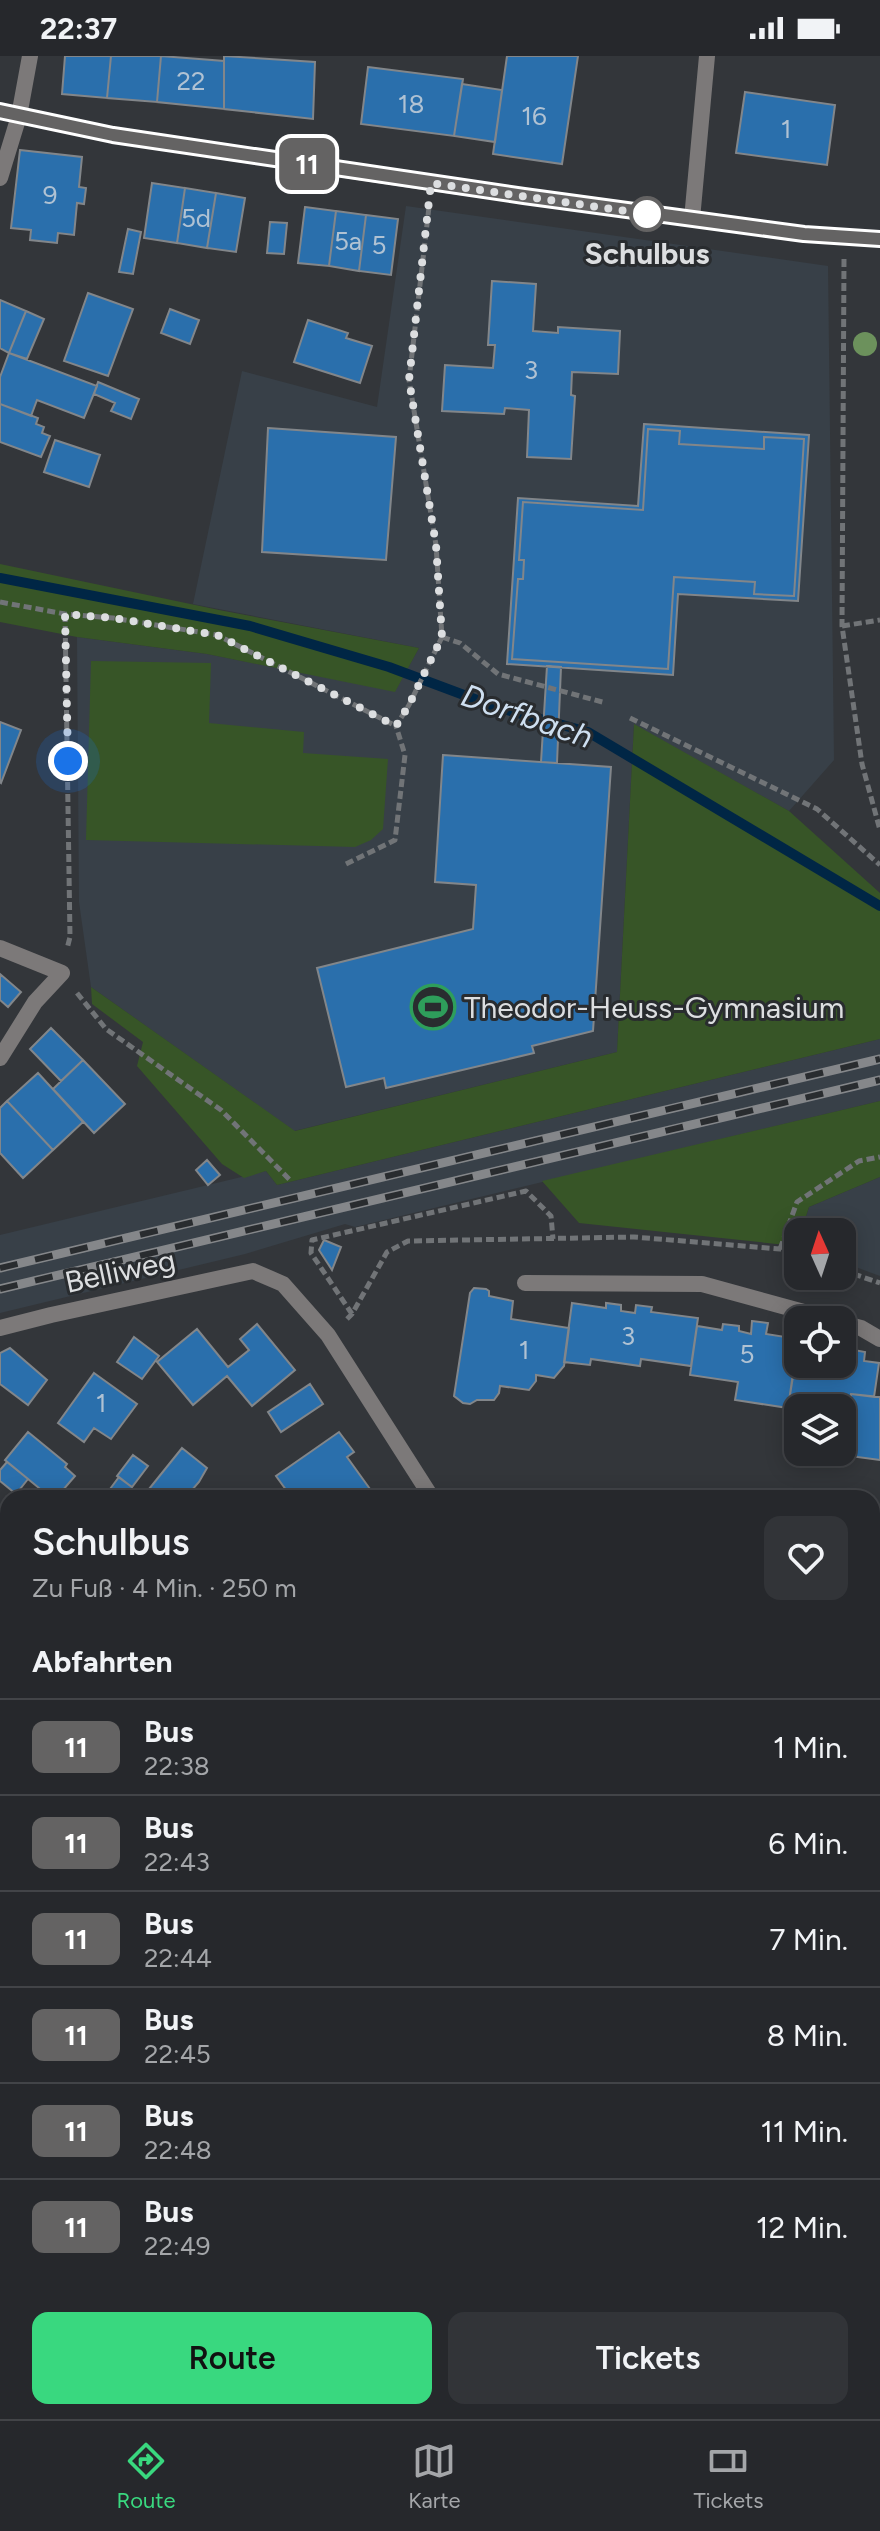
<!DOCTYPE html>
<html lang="de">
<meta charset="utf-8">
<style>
body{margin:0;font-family:Figtree,sans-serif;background:#323438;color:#f1f3f6;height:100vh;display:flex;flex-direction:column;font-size:30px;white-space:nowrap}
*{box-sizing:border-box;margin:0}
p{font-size:26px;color:#a4a6a9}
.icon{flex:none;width:44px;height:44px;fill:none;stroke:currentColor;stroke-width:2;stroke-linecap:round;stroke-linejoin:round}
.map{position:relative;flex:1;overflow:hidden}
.drawer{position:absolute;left:0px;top:1434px;width:880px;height:930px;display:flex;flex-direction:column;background:#26282c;border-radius:24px 24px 0 0;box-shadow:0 4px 20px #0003,0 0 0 2px #424448}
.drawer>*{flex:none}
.badge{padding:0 16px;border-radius:12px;font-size:28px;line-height:52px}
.needle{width:52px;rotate:357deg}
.fabs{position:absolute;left:784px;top:1162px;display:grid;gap:16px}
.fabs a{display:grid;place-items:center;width:72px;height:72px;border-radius:16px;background:#26282c;box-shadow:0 4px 20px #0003,0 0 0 2px #424448;font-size:40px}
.you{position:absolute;width:40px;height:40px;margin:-20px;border:6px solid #fff;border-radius:50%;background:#1a73e8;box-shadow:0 0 0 12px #1a73e833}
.map>.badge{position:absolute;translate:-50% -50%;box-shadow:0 0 0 4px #fff}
h2{padding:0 32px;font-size:30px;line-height:72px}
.round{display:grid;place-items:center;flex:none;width:84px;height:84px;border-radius:16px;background:#323438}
.head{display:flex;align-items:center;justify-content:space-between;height:136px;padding:0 32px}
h1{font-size:38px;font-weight:600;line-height:60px}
.action{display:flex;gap:16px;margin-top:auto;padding:16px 32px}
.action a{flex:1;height:92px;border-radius:16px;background:#39d87f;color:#111;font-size:32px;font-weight:600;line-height:92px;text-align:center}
.action a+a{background:#323438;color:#f1f3f6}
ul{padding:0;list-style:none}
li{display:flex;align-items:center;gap:24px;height:96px;padding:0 32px;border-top:2px solid #424448}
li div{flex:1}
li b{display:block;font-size:30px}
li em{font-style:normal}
li .badge{min-width:88px;font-weight:700;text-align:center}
.status{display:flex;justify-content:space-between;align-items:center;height:56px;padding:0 40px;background:#26282c;direction:ltr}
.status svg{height:22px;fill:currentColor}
.tabs{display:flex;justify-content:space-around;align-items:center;height:112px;border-top:2px solid #424448;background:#26282c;font-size:22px;color:#a4a6a9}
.tabs a{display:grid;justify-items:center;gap:4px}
.tabs .active{color:#39d87f}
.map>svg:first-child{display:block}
.built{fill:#384048}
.green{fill:#375527}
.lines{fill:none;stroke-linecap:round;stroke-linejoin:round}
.stream{stroke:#002645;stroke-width:10}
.building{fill:#2a6fac;stroke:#82868a;stroke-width:2;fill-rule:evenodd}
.path{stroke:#717477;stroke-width:5;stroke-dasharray:8 4;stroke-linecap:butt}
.service{stroke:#7c7979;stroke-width:16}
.minor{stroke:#7c7979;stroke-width:16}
.rail-casing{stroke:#85878a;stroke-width:9}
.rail{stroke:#292c2f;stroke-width:6;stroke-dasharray:18;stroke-linecap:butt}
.tree{fill:#6c915c}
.line-casing{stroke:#fff;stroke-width:18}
.line{stroke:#646363;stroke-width:12}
.walk{stroke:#dcdee0;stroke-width:8;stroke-dasharray:0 14.4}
.stop-dot{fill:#fff;stroke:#646363;stroke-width:4}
.labels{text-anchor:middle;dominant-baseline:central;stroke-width:6;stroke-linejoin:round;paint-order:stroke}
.number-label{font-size:26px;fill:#b0c2d3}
.stop-label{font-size:30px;font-weight:bold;fill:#dcdee0;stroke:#292c2f}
.poi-label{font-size:30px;fill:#dcdee0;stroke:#292c2f;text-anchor:start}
.street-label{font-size:30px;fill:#dcdee0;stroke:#292c2f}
.water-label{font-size:32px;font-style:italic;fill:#cedff0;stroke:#292c2f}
</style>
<div class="status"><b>22:37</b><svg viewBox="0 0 49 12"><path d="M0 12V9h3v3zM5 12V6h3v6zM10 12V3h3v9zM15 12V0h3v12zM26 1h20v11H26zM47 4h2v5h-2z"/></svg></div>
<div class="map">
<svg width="880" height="2363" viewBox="0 0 880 2363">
<rect width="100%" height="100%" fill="#33363a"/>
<path class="built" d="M406,150L828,210L834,704L789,755L634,669L617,996L294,1075L91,931L79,846L77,581L207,598L395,635L419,592L193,548L242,315L377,351Z
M880,983V1045L355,1171L345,1168L245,1198L0,1257V1179L266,1115L277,1129Z
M880,1121V1220L842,1206V1176H801L809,1151Z"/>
<path class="green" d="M0,508L219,554L419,592L395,636L207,598L77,581L0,566Z
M91,605L211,607L209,667L304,676L303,697L388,703L383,773L371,784L355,791L86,784Z
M634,668L789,755L880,837V983L277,1129L266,1115L244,1122L222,1108L137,1010L143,986L92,948L91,931L295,1075L617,996Z
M880,1045V1121L809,1151L801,1176H798L796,1190L579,1167L542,1125Z"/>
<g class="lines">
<path class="stream" d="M0,522L250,570L389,611L496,651L588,676L880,850"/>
</g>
<path class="building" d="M65,0H111L107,42L62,38Z
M111,0H161L157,46L107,42Z
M161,0L224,5V53L157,46Z
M224,0L315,6L313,63L224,53Z
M507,0H578L562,108L493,98Z
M368,11L463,23L454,80L361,68Z
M462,28L502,34L495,86L454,80Z
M745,36L835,49L827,109L736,97Z
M20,94L82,101L79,131L86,132L84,148L77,147L74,179L58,177L57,187L30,184L31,174L11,172Z
M152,127L185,132L177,187L144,182Z
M185,132L216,137L207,192L177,187Z
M216,137L245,142L236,196L207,192Z
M305,151L336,155L329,210L298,207Z
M336,155L366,159L359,215L329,210Z
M366,159L398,163L391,219L359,215Z
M270,166L287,167L284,198L267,197Z
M128,173L141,176L133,218L119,216Z
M492,225L536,228L533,275L558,277V271L620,275L618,318L572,316L571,339L575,340L571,403L527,401L529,354L505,352L504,358L442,355L445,309L493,312L495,289H488Z
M88,237L133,253L108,320L64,305Z
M0,244L26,255L9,297L0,292Z
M170,253L199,264L190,288L161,277Z
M26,255L44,263L27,303L9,297Z
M308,264L348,277L346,282L372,290L360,327L294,306Z
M9,297L97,330L84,362L37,344L31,360L0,348V321Z
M98,326L139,343L131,363L111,355L115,347L94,338Z
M0,348L38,362L36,368L44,371L42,377L50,380L41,401L0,386Z
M644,368L809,379L798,545L678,538L673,619L507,608L518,442L638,450ZM648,373L680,375L679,388L764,393V381L804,383L794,540L754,538L755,526L674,521L668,613L512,603L518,523H523L524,504H519L523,446L643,454Z
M268,372L396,381L386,504L262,496Z
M648,373L680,375L679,388L764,393V381L804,383L794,540L754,538L755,526L674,521L668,613L512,603L518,523H523L524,504H519L523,446L643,454Z
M55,384L100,399L89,431L44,416Z
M547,610L561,611L557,707L541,706Z
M0,666L21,674L1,727L0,726Z
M443,699L611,711L593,975L532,990L534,997L386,1032L384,1022L346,1031L317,912L473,873L476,829L435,826Z
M0,918L21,936L8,951L0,944Z
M51,972L83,1004L61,1025L30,993Z
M83,1004L125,1048L94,1077L53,1033Z
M38,1017L83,1066L53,1094L7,1045Z
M7,1045L53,1094L23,1122L0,1097V1052Z
M207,1104L220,1119L208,1129L196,1114Z
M324,1184L341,1191L332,1214L319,1194Z
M474,1232L486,1233L489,1235V1240L513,1245L511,1263L569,1272L564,1310L554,1322L536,1319V1325L529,1334L500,1330L499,1337L494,1344H477L470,1348L463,1347L454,1340L470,1237Z
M572,1247L606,1252V1247L621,1249V1255L635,1257L636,1249L652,1251L651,1256L698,1262L691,1310L641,1303L640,1310L591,1303L590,1309L564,1306Z
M752,1265L768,1267L766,1278L798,1283L788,1352L735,1344L738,1326L690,1319L697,1270L722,1274L723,1268L739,1270V1275L751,1278Z
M257,1268L295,1314L252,1350L227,1320L193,1349L157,1306L197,1273L228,1311L249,1294L240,1283Z
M134,1281L159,1300L142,1323L117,1306Z
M10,1292L47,1324L28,1349L0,1328V1297Z
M843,1292L865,1296L864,1305L879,1307L874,1341L851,1338L847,1362H842V1352H827L789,1345L797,1296L798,1308H842Z
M94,1317L137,1348L111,1383L94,1372L84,1386L58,1367Z
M310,1328L323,1348L281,1376L268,1356Z
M851,1338L880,1341V1404L842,1399Z
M28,1376L67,1408L65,1411L75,1420L57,1441L48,1434L45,1437L5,1404Z
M339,1376L354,1396L347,1401L370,1433L358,1442H306L303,1437L297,1442H292L276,1420Z
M182,1392L207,1412L199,1426L185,1442H149L145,1438Z
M133,1399L148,1410L132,1431L117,1420Z
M7,1406L28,1423L16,1438L0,1425V1414Z
M119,1421L138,1436L134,1442H121L110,1433Z
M872,1737L880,1739V1763L872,1761Z
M872,1761L880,1763V1833L872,1830Z
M8,1989V2020L0,2014V2001Z
M0,2073L8,2077V2100L0,2096Z
M0,2096L8,2100V2133L4,2141L0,2139Z
M872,2130L880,2132L872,2174Z
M114,2356H134L156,2363H111Z
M511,2356H577L574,2363H531Z
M628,2356H675L674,2363H626Z
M675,2356H714L713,2363H674Z"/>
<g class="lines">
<path class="path" d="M844,203L842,570L862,708L880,774
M0,546L65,558L113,562L217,579L396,670
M65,558L70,881L67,893
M842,570L880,564
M442,581L460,587L498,618L606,647
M630,662L817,753L880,809
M346,808L395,784L405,699L396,670L409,649L442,581L436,489L409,324L429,151
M77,937L106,973L221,1054L291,1125
M780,1193L797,1146L859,1105L880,1101
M842,1214L880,1227
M352,1258L311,1197L312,1184L526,1135L551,1160L553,1183
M347,1263L352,1258L387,1196L408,1185L634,1181L780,1193L798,1199
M872,1994L880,1995"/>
<path class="service" d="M0,122L19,60
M692,163L707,0
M525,1227L702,1228L833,1264
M842,1267L861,1272L880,1283
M0,2044L8,2048
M0,2196L8,2180
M749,2356L778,2363"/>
<path class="minor" d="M0,55L113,79L431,127L804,178L880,183
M19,60L30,0
M0,892L62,917L35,946L0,1002
M0,1272L51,1259L253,1215L283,1228L328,1279L432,1442
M872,1470L880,1471
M0,1694L8,1699
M0,1933L8,1918
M304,2363L307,2356
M457,2363L459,2356"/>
<g class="rail-casing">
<path id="rail" d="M0,1212L880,1003
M0,1233L880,1024"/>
</g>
<use href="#rail" class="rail"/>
</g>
<circle class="tree" cx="865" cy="288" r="12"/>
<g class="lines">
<g class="line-casing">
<path id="line" d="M0,55L113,79L524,140L804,178L880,183"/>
</g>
<use href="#line" class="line"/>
<path class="walk" d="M68,705L65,558L113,562L217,579L396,670L409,649L442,581L436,489L409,324L431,127L647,158"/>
</g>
<defs>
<g id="stadium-ring" transform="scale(2.3)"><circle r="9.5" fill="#292c2f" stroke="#2e9e5b" stroke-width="1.5"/><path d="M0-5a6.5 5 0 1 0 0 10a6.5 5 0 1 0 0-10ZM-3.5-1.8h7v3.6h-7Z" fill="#2e9e5b"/></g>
</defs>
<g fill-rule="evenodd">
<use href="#stadium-ring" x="433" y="951"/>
</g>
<circle class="stop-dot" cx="647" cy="158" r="16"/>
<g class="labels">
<g class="number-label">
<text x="191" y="25">22</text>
<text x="411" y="48">18</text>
<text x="534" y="60">16</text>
<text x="786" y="73">1</text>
<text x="50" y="139">9</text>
<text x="196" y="162">5d</text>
<text x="348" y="185">5a</text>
<text x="379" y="189">5</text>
<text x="531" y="314">3</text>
<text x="628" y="1280">3</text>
<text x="524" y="1294">1</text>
<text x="747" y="1298">5</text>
<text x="101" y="1347">1</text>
</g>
<g class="stop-label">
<text x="647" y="197">Schulbus</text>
</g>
<g class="poi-label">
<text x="464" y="951">Theodor-Heuss-Gymnasium</text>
</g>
<g class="street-label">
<text transform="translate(120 1215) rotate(-12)">Belliweg</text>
</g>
<g class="water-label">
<text transform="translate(527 660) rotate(19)">Dorfbach</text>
</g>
</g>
</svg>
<div class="fabs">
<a><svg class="needle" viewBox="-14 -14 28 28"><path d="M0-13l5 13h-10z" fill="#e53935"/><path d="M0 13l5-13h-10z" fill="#a4a6a9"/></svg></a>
<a><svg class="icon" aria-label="locate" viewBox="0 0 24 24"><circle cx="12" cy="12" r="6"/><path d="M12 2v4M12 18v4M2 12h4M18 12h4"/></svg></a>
<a><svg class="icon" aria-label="layers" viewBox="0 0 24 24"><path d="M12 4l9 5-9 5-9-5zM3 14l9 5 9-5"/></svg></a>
</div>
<div class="you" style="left:68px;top:705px"></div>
<b class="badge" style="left:307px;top:108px;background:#646363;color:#fff">11</b>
<section class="drawer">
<div class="head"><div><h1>Schulbus</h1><p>Zu Fuß · 4 Min. · 250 m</p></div><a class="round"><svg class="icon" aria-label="heart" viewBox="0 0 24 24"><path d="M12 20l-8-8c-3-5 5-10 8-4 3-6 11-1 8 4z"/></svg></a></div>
<h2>Abfahrten</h2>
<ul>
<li><span class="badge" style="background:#646363;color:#fff">11</span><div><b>Bus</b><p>22:38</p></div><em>1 Min.</em></li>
<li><span class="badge" style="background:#646363;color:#fff">11</span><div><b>Bus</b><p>22:43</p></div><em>6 Min.</em></li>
<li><span class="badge" style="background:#646363;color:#fff">11</span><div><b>Bus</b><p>22:44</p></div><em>7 Min.</em></li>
<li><span class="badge" style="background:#646363;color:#fff">11</span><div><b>Bus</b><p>22:45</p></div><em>8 Min.</em></li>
<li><span class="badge" style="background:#646363;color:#fff">11</span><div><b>Bus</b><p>22:48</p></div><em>11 Min.</em></li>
<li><span class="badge" style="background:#646363;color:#fff">11</span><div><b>Bus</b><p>22:49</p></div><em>12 Min.</em></li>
</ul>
<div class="action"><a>Route</a><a>Tickets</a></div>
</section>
</div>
<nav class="tabs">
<a class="active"><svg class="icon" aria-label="directions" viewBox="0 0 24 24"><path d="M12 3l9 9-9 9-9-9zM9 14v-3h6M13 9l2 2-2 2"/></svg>Route</a>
<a><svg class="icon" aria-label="map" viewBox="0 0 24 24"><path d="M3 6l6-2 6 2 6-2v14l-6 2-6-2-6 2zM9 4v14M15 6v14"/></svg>Karte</a>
<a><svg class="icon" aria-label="tickets" viewBox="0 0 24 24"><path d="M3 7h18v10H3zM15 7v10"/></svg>Tickets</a>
</nav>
